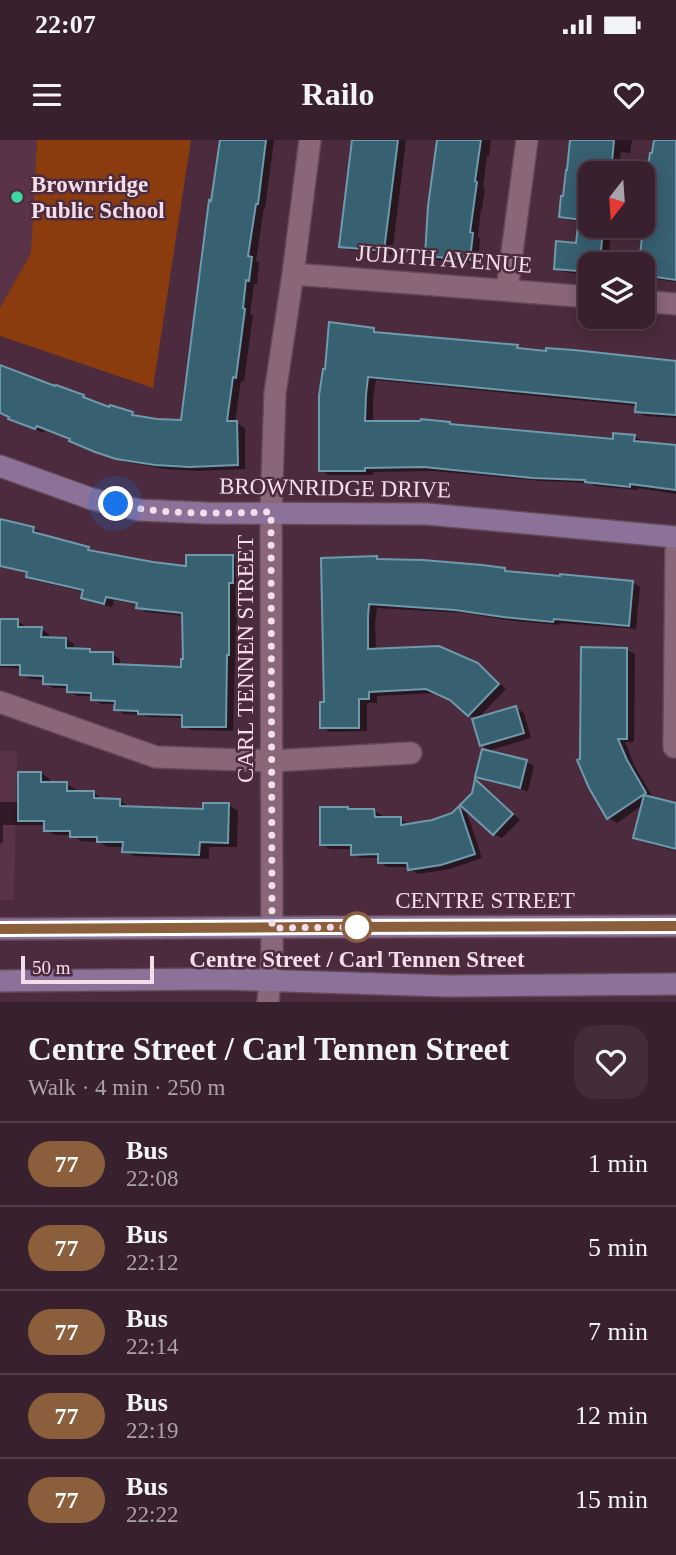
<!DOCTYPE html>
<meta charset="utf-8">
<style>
body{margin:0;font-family:Georgia,serif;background:#432d3a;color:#f1f3f6;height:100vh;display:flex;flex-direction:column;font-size:26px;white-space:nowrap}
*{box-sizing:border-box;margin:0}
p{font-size:23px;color:#aba3aa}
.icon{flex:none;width:38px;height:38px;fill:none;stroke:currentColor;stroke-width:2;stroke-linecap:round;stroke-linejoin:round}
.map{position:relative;height:862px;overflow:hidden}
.sheet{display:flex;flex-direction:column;background:#38202e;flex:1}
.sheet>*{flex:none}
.badge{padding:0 14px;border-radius:23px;font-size:24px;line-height:46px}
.needle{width:46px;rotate:197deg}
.controls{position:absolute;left:578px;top:21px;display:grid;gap:14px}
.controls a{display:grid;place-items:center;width:77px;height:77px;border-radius:14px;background:#38202e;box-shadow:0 4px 18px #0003,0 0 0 2px #523e4a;font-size:35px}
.scale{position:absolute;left:21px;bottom:18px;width:133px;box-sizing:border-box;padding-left:7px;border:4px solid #f3dee9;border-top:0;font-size:19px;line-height:24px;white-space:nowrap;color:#f3dee9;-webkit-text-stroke:5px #4b2b3d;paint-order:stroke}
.you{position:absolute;width:35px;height:35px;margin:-18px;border:5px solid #fff;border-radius:50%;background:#1a73e8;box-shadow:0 0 0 10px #1a73e833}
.map>.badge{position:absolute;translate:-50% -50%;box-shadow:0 0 0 4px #fff}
.round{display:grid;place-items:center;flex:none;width:74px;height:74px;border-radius:21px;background:#432d3a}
.head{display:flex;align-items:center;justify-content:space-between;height:119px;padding:0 28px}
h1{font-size:33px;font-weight:700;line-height:52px}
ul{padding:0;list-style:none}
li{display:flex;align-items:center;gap:21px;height:84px;padding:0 28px;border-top:2px solid #523e4a}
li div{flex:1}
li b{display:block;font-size:26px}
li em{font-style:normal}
li .badge{min-width:77px;font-weight:700;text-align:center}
.status{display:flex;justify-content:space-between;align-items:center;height:49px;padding:0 35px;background:#38202e;direction:ltr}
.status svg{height:19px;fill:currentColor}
header{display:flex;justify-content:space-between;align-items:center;height:91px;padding:0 28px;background:#38202e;font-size:32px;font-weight:700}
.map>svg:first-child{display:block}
.built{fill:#5a3349}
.green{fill:#8a3c0f}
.shadow{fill:#0007}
.building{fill:#376071;stroke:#6f9aac;stroke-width:2}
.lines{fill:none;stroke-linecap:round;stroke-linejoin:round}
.street-casing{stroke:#634857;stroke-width:24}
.secondary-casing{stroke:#634857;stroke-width:24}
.street{stroke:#8a6679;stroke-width:21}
.secondary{stroke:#8c7199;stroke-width:21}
.line-casing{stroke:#fff;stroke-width:16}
.line{stroke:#8b5e3c;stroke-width:10}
.walk{stroke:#f3dee9;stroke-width:7;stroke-dasharray:0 12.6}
.poi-dot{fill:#3fd4a2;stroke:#4b2b3d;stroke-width:2.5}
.stop-dot{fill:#fff;stroke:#8b5e3c;stroke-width:3.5}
.labels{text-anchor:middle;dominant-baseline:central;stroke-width:5;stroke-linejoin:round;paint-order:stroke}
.poi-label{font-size:23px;font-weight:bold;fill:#f3dee9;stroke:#4b2b3d;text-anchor:start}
.street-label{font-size:23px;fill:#f3dee9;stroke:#4b2b3d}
.stop-label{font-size:23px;font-weight:bold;fill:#f3dee9;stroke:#4b2b3d}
</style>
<div class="status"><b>22:07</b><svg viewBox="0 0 49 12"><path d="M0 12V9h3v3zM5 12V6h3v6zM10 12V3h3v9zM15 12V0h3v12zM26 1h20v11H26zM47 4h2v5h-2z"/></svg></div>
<header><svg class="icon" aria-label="menu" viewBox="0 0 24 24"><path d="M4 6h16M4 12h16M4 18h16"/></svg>Railo<svg class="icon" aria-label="heart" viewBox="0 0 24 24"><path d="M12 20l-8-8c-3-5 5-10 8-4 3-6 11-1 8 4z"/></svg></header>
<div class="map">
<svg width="676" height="862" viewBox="0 0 676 862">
<rect width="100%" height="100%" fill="#4b2b3d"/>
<path class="built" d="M0,0H37L31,113L0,168Z
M0,611H17L14,760H0Z"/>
<path class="green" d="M37,0H191L153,248L0,196V168L31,113Z"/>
<path class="shadow" d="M221,0H274L265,68L264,67L256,121L259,123L257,144H254L250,174L253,175L244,241H241L235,282L245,288V329L199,331L165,329L126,322L105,316L79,305L72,299L45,289L44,293L19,283L11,278L0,273V227L83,257L91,262L132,273L141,278L182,282Z
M356,0H406L392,115L349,110L341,106Z
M438,0H491L489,16H487L483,47L485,48L482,69H481L478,97L480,99L478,124L435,120L426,115Z
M570,0H632L630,13L621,12L618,33H590V86H611L608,124H590V135L564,132L556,128L578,104L580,82L569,80L560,76L565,58Z
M655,0H676V142L648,138L642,135V124H641Z
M374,190L382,194L517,207L522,210L676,222V278L645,276L637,271V266L376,240L373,260V282L450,283L454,286L614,301L634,296L642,301V303L676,307V354L638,348V350L595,346L591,343L542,341L434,331L373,332V335H329L321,330Z
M0,378L11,384L34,389L42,393L41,396L88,408L97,413L188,428L233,417L241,421V447H237V518H235L233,591L192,590L183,586V578L148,577L143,575L124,574L116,569V564H101L93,559V556H77L69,551V548H53L45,543V540L30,539L22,534V529L0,527V481H17L25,486V489H41L49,494V499H66L74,504V510H90L95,514H112L120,519V526L183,528L184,476L146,472L138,467V465L114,460L112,467L91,462L83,458L84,452L36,441L27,436L28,433L6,428L0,425Z
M377,418L382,421L505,430L511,433L632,442L640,447L636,489L561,483V485L513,481L464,473L377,468L375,483L376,510L477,525L486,530L506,549L477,579L516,568L524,573L531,598L490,610L481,605L474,578L454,561L436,553L377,556V563H367V591L330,592L322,587L325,563Z
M627,510L635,514L634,602H625L635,627L654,659L676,665V711L643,702L635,698L643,665L617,683L609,678L591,647Z
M526,622L534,626L528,651L486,641L477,636Z
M41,633L50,639V644H67L76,650V653H94L103,659L120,661L129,666V668L205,671L229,665L238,671L237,707H209V719L134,716L124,711V707H108L99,702L81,701L71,695H55L45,690V685H3V703H0V662H20Z
M476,642L483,646L520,680L502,698L494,694L463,664L473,654Z
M348,668L352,671H374L382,675V679H400L409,684V686L453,675L459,669L467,673L482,718L450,729L418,734L410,729V727H387L379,722V718H361L353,714V709H330L321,704Z"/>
<path class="building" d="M220,0H266L258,64H256L248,116L252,117L249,141L246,140L243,168L245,169L236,238L233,237L227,281H237L238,325L189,327L155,325L116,319L95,312L69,301L70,299L37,286L35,289L8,279L9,277L0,273V225L55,246L56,245L84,255L83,257L109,267L110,265L133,272L132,275L157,279L181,280L209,60L211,61Z
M352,0H398L384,111L339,107Z
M437,0H481L475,41L477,42L470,92L473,93L470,120L425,116L428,66Z
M570,0H614L611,33H590V81L559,77L561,56H563L566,30H567Z
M654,0H676V140L642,135V124H639L648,42H646L650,13H652Z
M578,86H603L600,124H590V132L554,129L556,101L576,103Z
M329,182L374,188V192L518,205L517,208L546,211V208L574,210L676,221V275L635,272L636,263L368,237L366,255L365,281H420L421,279L450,282V284L613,299V293L635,295L634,301L676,305V350L630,344V347L585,342V340L532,338L424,327L365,328V331H319V256L323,229H325Z
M0,379L34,387L33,392L89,407L88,410L153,422L186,426V415H233V443H229V515H227L226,587H182V575L138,574V571L114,570L115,561L91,560V553L67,552V545L43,544V536L20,535V525H0V479H18V487H42L41,497L66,498V508L90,509V512H113V524L181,527V519H183L182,473L136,468L137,463L106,457L104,464L81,458L83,450L26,437L27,432L0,426Z
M377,416V419L423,420L482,425L505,428V431L560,436V434L633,441L629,486L554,479L553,482L503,477L455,470L369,464L368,477V509L439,506L478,523L499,544L468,576L450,560L426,549L369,552V559H359V588H320V562H324L321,418Z
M581,507L627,508V599H618L627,620L646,653L607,679L589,648L577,620L580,619Z
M516,566L524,593L480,606L472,579Z
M482,609L527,620L520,648L475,637Z
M18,632H41V642H67V651H94V658L120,659V666L203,669V663H229L228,703L200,702L199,715L122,712L123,702H97V697H70V691H44V681H18Z
M475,639L513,674L493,695L460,665L472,653Z
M644,655L676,663V709L633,698Z
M459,666L475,714L441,725L408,730L407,723H378V714L351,715V705H320V667H348V669H374L375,677H401V685L432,680L452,673Z"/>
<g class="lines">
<g class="street-casing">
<path id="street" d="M293,134L590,157
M507,150L527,0
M642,161L676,164
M676,409L674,607H676
M0,562L156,617L272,621L411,613
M268,862L272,818L271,372L275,253L293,134L310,0"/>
</g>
<g class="secondary-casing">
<path id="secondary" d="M0,326L92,359L139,370L206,373L427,374L676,397
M0,789L323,787L676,786
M0,841L221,839L447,846L676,844"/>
</g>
<use href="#street" class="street"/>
<use href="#secondary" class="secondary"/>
</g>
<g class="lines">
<g class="line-casing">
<path id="line" d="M0,789L323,787L676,786"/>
</g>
<use href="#line" class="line"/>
<path class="walk" d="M116,364C166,376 220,373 271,372L272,788L357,787"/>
</g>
<circle class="poi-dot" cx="17" cy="57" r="7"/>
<circle class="stop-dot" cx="357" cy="787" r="14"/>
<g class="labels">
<g class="poi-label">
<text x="31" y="44">Brownridge<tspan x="31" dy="26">Public School</tspan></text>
</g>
<g class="street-label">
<text transform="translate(444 119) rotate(4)">JUDITH AVENUE</text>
<text transform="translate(335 348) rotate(1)">BROWNRIDGE DRIVE</text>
<text transform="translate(245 519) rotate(-90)">CARL TENNEN STREET</text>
<text x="485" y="760">CENTRE STREET</text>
</g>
<g class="stop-label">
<text x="357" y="819">Centre Street / Carl Tennen Street</text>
</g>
</g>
</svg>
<div class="controls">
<a><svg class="needle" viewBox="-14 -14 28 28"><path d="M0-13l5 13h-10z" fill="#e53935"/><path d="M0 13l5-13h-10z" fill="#aba3aa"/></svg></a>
<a><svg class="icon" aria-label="layers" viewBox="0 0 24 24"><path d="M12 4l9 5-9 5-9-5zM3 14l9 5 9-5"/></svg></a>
</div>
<div class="scale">50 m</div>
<div class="you" style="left:116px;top:364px"></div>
</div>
<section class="sheet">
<div class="head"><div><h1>Centre Street / Carl Tennen Street</h1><p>Walk · 4 min · 250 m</p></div><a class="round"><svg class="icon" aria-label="heart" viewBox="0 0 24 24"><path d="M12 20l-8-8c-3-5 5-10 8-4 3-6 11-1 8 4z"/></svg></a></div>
<ul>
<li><span class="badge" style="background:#8b5e3c;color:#fff">77</span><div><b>Bus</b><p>22:08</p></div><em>1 min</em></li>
<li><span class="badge" style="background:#8b5e3c;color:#fff">77</span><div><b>Bus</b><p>22:12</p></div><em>5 min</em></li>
<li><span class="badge" style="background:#8b5e3c;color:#fff">77</span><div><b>Bus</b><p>22:14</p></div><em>7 min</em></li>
<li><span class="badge" style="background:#8b5e3c;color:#fff">77</span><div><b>Bus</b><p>22:19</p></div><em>12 min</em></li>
<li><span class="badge" style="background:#8b5e3c;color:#fff">77</span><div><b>Bus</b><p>22:22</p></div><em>15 min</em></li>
</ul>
</section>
